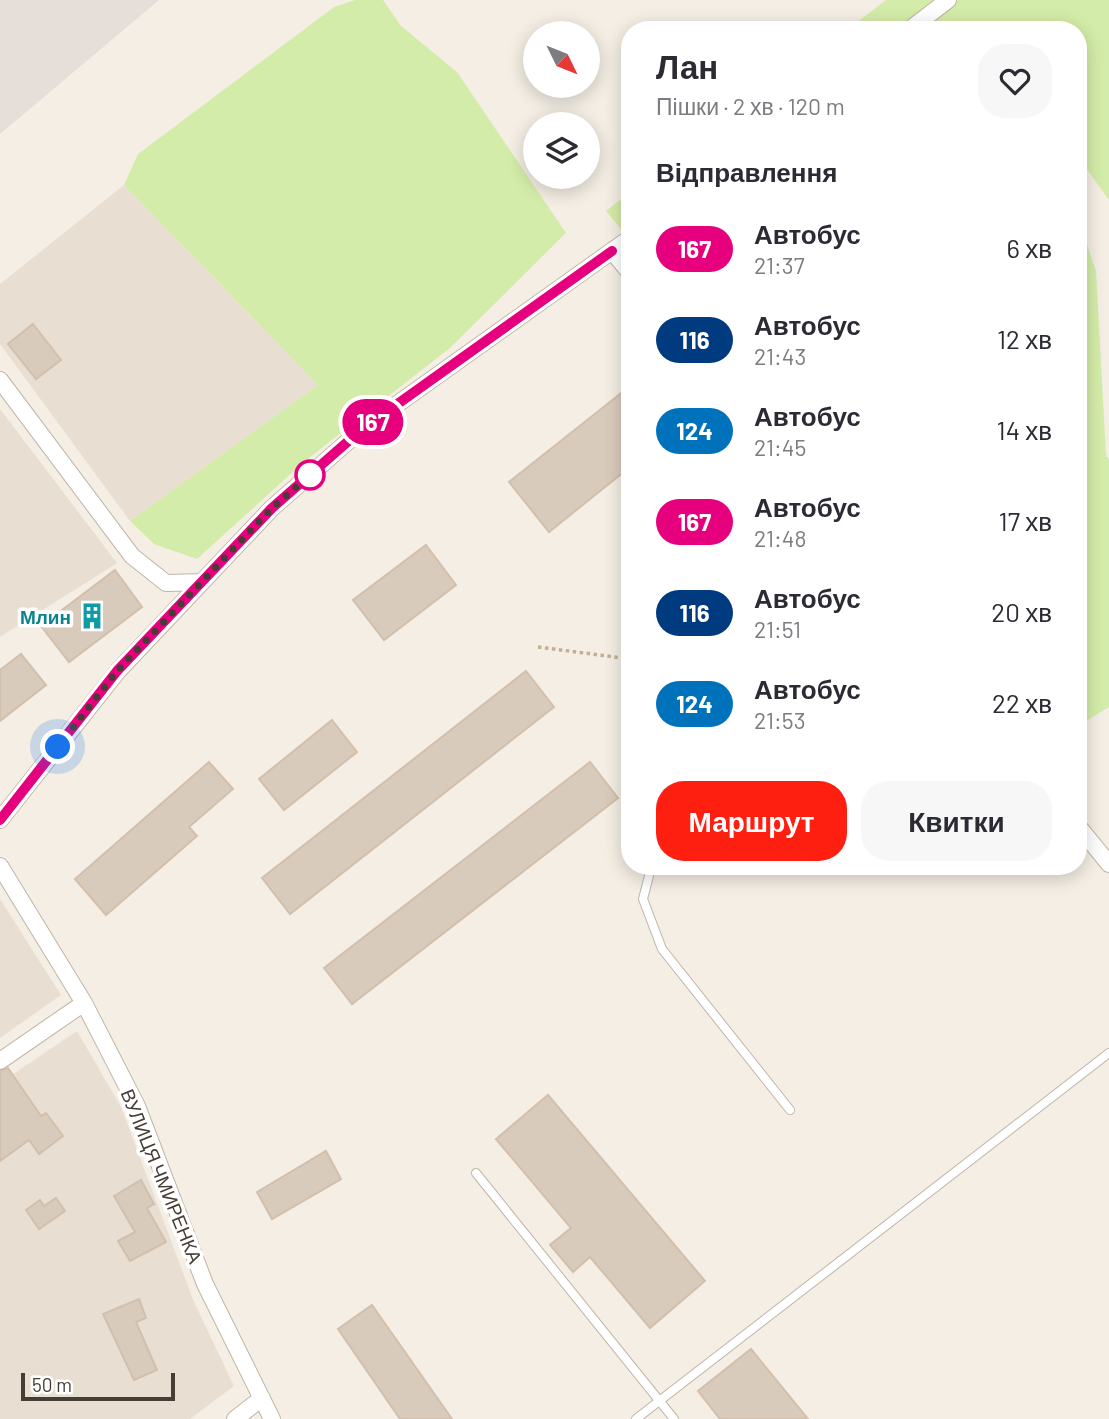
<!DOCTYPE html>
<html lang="uk">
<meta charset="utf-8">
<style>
body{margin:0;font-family:Barlow,sans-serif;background:#f7f7f7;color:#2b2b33;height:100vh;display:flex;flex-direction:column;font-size:26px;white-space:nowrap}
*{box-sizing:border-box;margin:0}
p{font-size:23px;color:#7c7c81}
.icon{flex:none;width:38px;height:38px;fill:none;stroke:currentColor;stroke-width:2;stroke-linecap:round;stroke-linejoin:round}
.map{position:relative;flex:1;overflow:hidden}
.details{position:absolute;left:621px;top:21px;width:466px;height:854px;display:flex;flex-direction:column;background:#fff;border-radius:28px;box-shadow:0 4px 18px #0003}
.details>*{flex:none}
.badge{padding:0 14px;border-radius:23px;font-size:24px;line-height:46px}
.needle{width:46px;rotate:133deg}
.tools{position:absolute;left:523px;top:21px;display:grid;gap:14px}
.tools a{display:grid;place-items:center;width:77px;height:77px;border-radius:50%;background:#fff;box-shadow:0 4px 18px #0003;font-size:35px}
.scale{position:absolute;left:21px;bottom:18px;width:154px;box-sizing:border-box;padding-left:7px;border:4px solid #463d34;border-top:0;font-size:19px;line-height:24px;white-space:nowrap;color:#463d34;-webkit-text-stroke:5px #fff;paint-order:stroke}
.you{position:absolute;width:35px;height:35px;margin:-18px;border:5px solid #fff;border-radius:50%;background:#1a73e8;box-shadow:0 0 0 10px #1a73e833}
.map>.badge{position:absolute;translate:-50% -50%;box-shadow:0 0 0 4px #fff}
h2{padding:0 35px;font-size:26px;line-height:63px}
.round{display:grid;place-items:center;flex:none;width:74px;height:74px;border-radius:28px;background:#f7f7f7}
.head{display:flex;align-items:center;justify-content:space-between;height:119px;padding:0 35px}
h1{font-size:33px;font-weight:700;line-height:52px}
.button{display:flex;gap:14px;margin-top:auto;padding:14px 35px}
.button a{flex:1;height:80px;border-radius:28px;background:#ff1f10;color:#fff;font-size:28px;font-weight:700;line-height:80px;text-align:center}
.button a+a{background:#f7f7f7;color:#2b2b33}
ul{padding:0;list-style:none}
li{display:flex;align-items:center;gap:21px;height:91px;padding:0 35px}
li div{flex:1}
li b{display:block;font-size:26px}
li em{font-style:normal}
li .badge{min-width:77px;font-weight:700;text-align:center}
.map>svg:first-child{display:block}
.residential{fill:#e8dfd2}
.industrial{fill:#e6dfd9}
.green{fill:#d4eca9}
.building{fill:#d9cbbc;stroke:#d2bfac;stroke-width:2}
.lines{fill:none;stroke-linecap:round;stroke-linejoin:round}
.service-casing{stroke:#c0b5a6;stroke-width:10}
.minor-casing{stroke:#c0b5a6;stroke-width:18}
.path{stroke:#c3af96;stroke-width:3.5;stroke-dasharray:3.5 3.5;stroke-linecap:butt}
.service{stroke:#fff;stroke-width:8}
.minor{stroke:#fff;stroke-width:16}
.line-casing{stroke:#fff;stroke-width:16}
.line{stroke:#e6007e;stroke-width:10}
.walk{stroke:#463d34;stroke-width:7;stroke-dasharray:0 12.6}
.stop-dot{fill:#fff;stroke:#e6007e;stroke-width:3.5}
.labels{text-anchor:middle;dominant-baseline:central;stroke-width:7;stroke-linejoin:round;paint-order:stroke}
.culture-label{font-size:19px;font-weight:bold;fill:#0d838f;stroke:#fff;text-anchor:end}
.street-label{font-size:19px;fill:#463d34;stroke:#fff}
</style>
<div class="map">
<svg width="1109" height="1419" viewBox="0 0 1109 1419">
<rect width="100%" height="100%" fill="#f4eee4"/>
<path class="residential" d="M124,185L318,385L130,521L0,344V284Z
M0,409L117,563L0,637Z
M0,899L61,995L0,1038Z
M77,1031L121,1107L194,1302L234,1386L190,1419H0V1083Z"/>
<path class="industrial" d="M0,0H159L0,134Z"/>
<path class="green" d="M355,0H383L401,26L457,72L566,233L450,348L305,461L197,559L154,544L130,521L318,385L124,185L138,154L334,7Z
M886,0H1109V200L1078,157V30H847Z
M630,192V240L606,211Z
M1078,218L1096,271L1106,455L1109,460V707L1078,726Z"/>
<path class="building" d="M33,324L61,360L36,379L8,344Z
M630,386V467L549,532L509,482Z
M426,545L456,585L384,640L353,600Z
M115,570L142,607L69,662L41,626Z
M21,654L46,685L0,721V670Z
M526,671L554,707L290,914L262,878Z
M332,720L357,752L284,810L259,779Z
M209,762L233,789L189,827L197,836L106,915L75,879Z
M590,762L618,798L352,1004L324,968Z
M8,1068L41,1116L46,1113L63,1136L39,1154L29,1140L0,1161V1071Z
M548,1095L705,1281L650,1328L590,1257L573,1272L550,1245L571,1228L496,1139Z
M326,1151L341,1179L272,1219L257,1192Z
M141,1180L154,1204L147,1208L166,1242L130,1261L118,1241L135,1232L114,1196Z
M56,1198L65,1211L39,1229L26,1210L40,1200L44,1206Z
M139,1299L146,1318L136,1322L157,1370L134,1380L103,1314Z
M372,1305L452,1419H400L338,1329Z
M751,1349L808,1419H720L698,1391Z"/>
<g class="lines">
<g class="service-casing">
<path id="service" d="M654,866L651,868L643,899L662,949L790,1110
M476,1173L674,1419
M636,1419L1109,1053"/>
</g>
<g class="minor-casing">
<path id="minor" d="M909,30L948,0
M612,251L630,273
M0,380L132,556L166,583L202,582
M0,820L118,671L272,508L361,430L630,238
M1078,826L1109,864
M0,866L84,1003L137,1106L205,1284L272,1419
M0,1061L84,1003
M235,1419L262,1398"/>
</g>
<path class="path" d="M538,647L630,659"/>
<use href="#service" class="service"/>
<use href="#minor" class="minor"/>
</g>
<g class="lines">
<g class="line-casing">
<path id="line" d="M0,820L117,671L272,508L361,430L612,251"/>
</g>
<use href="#line" class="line"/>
<path class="walk" d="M58,747L117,671L272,508L310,475"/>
</g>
<defs>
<g id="building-bare" transform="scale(2.1)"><path d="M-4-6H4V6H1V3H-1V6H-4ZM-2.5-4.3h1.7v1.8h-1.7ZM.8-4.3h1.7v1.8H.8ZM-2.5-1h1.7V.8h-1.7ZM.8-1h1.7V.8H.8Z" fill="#0f9aa8" stroke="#fff" stroke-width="2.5" paint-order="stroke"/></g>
</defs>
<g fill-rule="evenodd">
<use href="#building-bare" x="92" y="616"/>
</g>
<circle class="stop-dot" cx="310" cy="475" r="14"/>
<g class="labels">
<g class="culture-label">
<text x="71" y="616">Млин</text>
</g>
<g class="street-label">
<text transform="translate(162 1176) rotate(68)">ВУЛИЦЯ ЧМИРЕНКА</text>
</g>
</g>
</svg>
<div class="tools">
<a><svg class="needle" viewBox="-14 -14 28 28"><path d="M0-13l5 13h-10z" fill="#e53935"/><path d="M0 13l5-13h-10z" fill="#7c7c81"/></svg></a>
<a><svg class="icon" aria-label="layers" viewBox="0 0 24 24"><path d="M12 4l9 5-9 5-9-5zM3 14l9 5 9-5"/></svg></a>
</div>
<div class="scale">50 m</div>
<div class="you" style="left:58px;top:747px"></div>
<b class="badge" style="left:373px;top:422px;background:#e6007e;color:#fff">167</b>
<section class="details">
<div class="head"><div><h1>Лан</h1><p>Пішки · 2 хв · 120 m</p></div><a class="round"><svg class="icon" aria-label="heart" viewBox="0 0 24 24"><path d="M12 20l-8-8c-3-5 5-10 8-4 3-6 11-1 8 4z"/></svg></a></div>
<h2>Відправлення</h2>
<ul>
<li><span class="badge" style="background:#e6007e;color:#fff">167</span><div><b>Автобус</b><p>21:37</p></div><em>6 хв</em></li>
<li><span class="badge" style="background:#003b80;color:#fff">116</span><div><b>Автобус</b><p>21:43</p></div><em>12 хв</em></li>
<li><span class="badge" style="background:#0072bc;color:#fff">124</span><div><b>Автобус</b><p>21:45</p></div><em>14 хв</em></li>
<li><span class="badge" style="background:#e6007e;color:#fff">167</span><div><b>Автобус</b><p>21:48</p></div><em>17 хв</em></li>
<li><span class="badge" style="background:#003b80;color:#fff">116</span><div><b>Автобус</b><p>21:51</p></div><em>20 хв</em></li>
<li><span class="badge" style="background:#0072bc;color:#fff">124</span><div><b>Автобус</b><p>21:53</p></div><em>22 хв</em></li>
</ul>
<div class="button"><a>Маршрут</a><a>Квитки</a></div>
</section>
</div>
